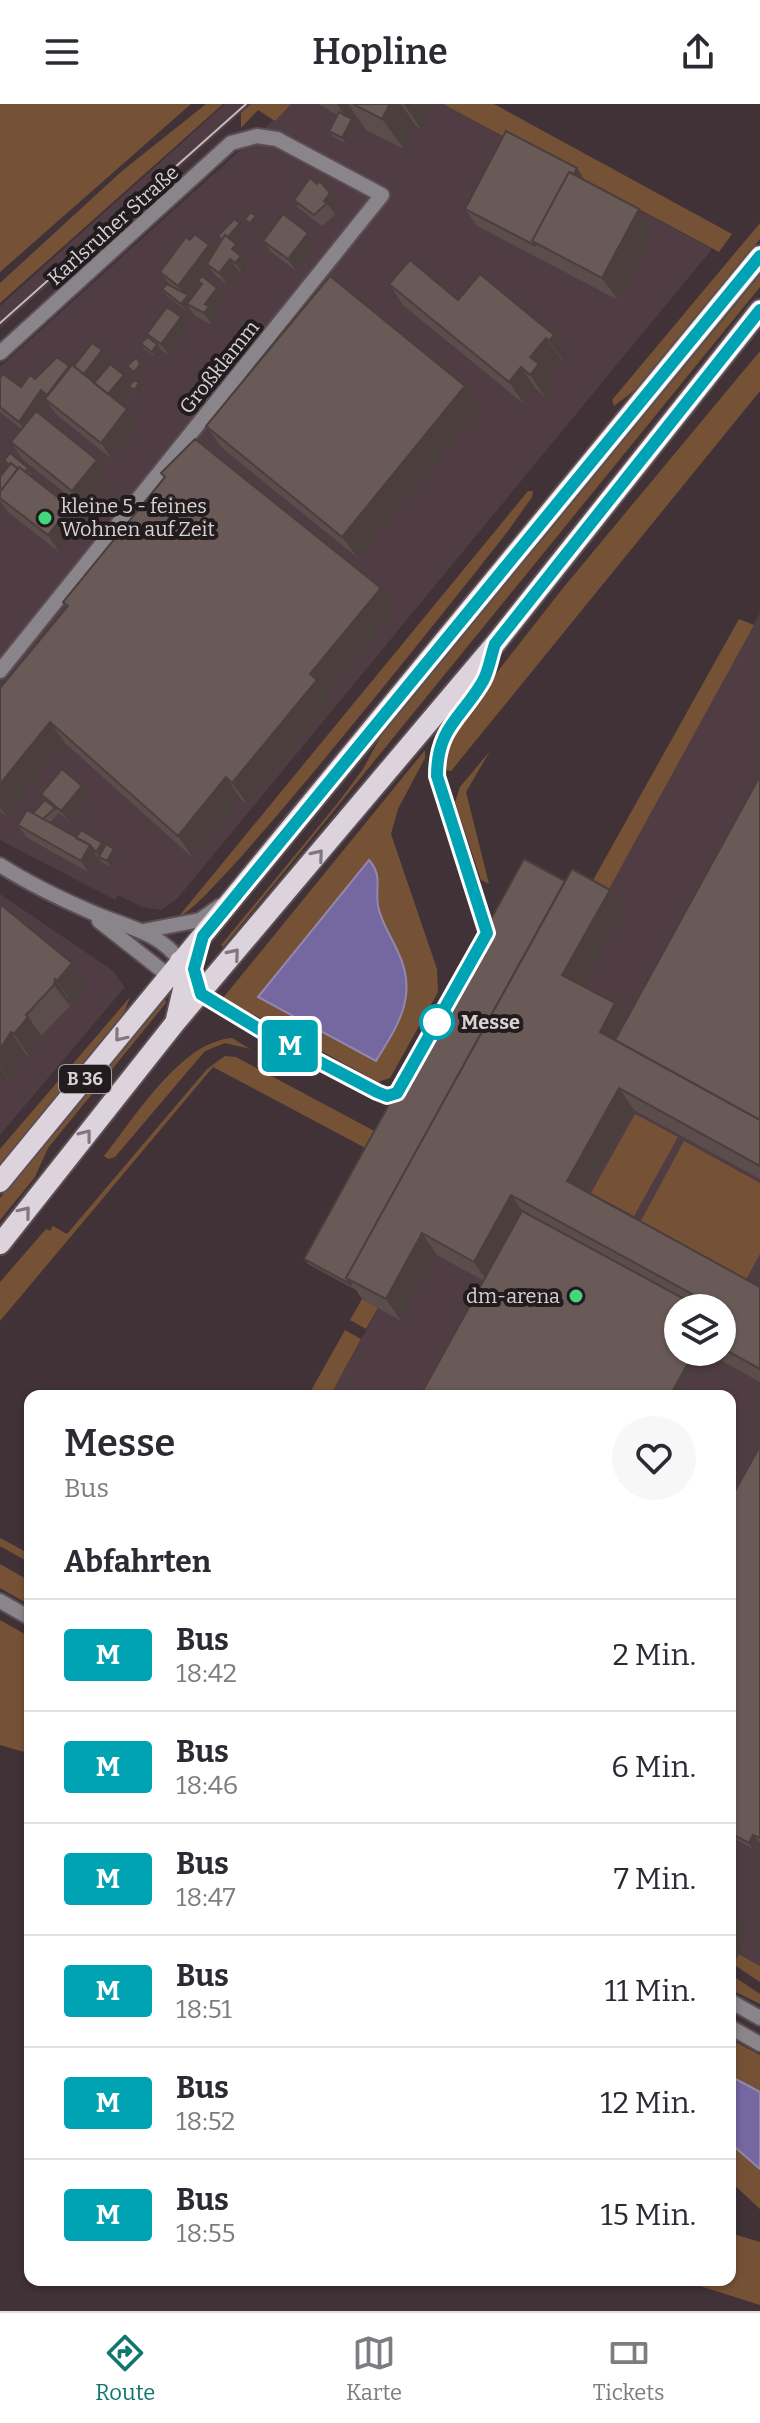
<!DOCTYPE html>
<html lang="de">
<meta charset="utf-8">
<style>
body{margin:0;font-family:Bitter,serif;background:#f7f7f7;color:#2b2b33;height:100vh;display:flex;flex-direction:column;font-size:30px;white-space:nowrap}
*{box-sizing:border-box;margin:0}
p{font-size:26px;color:#7c7c81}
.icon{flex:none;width:44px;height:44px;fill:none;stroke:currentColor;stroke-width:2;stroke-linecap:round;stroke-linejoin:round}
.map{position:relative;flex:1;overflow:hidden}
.drawer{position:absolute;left:24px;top:1286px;width:712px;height:896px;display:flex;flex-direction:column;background:#fff;border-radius:16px;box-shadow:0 2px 6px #0004}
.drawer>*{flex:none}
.badge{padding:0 16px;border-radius:6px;font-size:28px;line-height:52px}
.tools{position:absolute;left:664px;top:1190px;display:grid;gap:16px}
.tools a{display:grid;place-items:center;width:72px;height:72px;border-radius:50%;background:#fff;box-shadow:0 2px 6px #0004;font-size:40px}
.map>.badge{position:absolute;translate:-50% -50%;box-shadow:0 0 0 4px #fff}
h2{padding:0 40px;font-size:30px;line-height:72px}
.round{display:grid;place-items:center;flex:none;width:84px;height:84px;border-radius:42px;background:#f7f7f7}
.summary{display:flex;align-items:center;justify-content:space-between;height:136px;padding:0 40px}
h1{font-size:38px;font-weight:600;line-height:60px}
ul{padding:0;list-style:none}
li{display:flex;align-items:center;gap:24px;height:112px;padding:0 40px;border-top:2px solid #e1e1e2}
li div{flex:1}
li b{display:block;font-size:30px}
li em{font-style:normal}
li .badge{min-width:88px;font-weight:700;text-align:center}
header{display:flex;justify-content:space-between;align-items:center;height:104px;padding:0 40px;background:#fff;font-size:36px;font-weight:600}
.menu{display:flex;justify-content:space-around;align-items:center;height:112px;border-top:2px solid #e1e1e2;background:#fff;font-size:22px;color:#7c7c81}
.menu a{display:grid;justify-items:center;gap:4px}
.menu .current{color:#0f766e}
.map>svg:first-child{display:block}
.built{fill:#503c43;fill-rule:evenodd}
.green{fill:#755236}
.water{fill:#75679f;stroke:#9387af;stroke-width:2}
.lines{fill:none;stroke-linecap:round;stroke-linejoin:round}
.minor-casing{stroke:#5c4f53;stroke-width:18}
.major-casing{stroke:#5c4f53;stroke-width:24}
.minor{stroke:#8a858a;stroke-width:14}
.major{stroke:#ddd3dd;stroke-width:20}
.tram{stroke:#c4babd;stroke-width:2}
.wall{fill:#5b4d4b}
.shaded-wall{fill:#4a3f3d}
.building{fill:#6a5a57;stroke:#4a3f3d;stroke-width:2}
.oneway{stroke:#80787e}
.line-casing{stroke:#fff;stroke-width:18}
.line{stroke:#00a3b4;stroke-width:12}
.poi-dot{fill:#43d77b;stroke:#221c1e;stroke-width:3}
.stop-dot{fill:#fff;stroke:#00a3b4;stroke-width:4}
.labels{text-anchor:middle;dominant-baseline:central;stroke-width:8;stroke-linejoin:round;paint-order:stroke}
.shield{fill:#221c1e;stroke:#a39b9d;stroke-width:2}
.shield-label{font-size:18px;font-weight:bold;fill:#dad1d3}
.street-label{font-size:20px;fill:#dad1d3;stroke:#221c1e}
.poi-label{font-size:20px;fill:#dad1d3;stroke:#221c1e;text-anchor:start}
.stop-label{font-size:20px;font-weight:bold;fill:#dad1d3;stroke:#221c1e;text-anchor:start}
</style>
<header><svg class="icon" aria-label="menu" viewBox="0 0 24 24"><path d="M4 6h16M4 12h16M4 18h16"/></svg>Hopline<svg class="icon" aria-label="share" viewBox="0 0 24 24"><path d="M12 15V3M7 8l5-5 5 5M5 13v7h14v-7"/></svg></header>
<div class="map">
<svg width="760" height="2207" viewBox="0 0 760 2207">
<rect width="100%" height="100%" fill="#403237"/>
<path class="built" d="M225,0H251L0,224V202Z
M291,0H443L712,145L177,795L161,806L142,803L118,791L115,796L0,736V263Z
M760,509V1872L730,1855V1292H330L378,1205L362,1195L603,795ZM678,1204H722V1248H678Z
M0,790L112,866L125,883L0,1031Z"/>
<path class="green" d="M0,0H191L0,168Z
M206,0H223L0,199V179L122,67Z
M251,0H291L275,17L258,6L241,24V9Z
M443,0H494L732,130L719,148Z
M760,119V135L635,286L614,302L612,296Z
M760,171V183L223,843L221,841L337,700L363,665L382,630Z
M760,247V287L451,667L444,666L445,646L459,617L563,484Z
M528,387H533L532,393L508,427C472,473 207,809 179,812Z
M739,515L754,521L603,796L587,787Z
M425,646V654L398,705L391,730L437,865L438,888L390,974L378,978L223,894Z
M490,647L466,688L489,780L481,776L455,698L460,683Z
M130,893L122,914L0,1062V1045Z
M165,895L166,899L48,1044L35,1073L0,1116V1094Z
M232,934L250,945L225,939L205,947L115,1053L108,1055L104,1052C135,1014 180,938 232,934Z
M225,952L236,953L380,1030L371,1047L213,963L0,1217V1178L46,1125L50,1127L53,1122L67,1130L207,965Z
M635,1010L678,1033L634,1112L591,1089Z
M684,1037L760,1079V1150L742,1183L636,1126Z
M362,1195L378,1204L366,1225L350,1216Z
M345,1226L361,1235L330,1292H308Z
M0,1434L30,1450V1459L0,1442Z
M0,1460L30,1477V1501L0,1484Z
M0,1516L30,1533V1665L28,1649L0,1641Z
M738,1850L760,1862V1878L730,1858Z
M730,1870L760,1890V1900L730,1885Z
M730,1935L760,1951V2105L730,2077Z
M730,2129L760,2138V2201L681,2176H730Z"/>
<path class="water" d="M369,756C383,772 375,783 378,802C381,818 392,834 398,848C419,891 398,921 376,957L258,893Z
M730,1972L760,1988V2065L730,2039Z"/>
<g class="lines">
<g class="minor-casing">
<path id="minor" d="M0,249L231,39L257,32L277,35L382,91L0,567
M0,761C28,779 59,794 89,807C122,822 159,827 180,857
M99,817L169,872
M143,827L200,816L220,802
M0,1497L30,1514
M730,1897L760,1914
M730,1923L760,1940"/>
</g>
<g class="major-casing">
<path id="major" d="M176,915L184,881L180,857
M0,1078L760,152
M0,1140L175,919L495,540L760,206"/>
</g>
<use href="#minor" class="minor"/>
<use href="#major" class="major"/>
<path class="tram" d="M0,219L246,0"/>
</g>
<path class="wall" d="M318,0H434L421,25L416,22L404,45L366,26L353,7L350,13L356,20L346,39L333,33L329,27L337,11Z
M292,97L338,100L333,107L335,111L322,122L296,102Z
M465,105H639L654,126L618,196L477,122Z
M240,119L244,125L233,137L236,140L244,151L242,154L249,163L243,170L238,166L227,180L215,171L209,163L187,191L191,196L201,182L198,177L217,184L225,195L214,210L217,214L212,221L195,212L188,202L185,206L166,191L162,185L174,184L168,179L160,168L190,136L209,141L214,148L221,137L218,132Z
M308,129L316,140L296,167L271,148L263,137Z
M480,170L569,252L564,258L561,255L547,272L554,282L545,293L536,285L524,300L404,202L389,180L458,196Z
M189,224L169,251L161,246L156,253L145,246L141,240L151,236L147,230Z
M110,258L94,278L130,281L139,279L143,285L138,292L130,284L119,298L139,322L112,355L57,311L48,299L40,310L109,373L84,404L22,355L11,338L21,325L0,308V274L21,283L35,275L70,263L75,264Z
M465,282L481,304L358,454L222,344L206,322Z
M4,356L32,370L30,372L70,403L82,420L59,448L8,408L0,397V373L8,362Z
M161,369L381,484L396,506L327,590L333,597L248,701L241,695L193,754L65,639L6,712L0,707V584L66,503L63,498L164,374Z
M760,672V1075L634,1006L588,1088L760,1183V1278L706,1248H722V1204H678V1248H701L677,1292L484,1177L437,1151L401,1217L362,1195L356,1186L308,1160L304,1155L565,777L625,808L583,882L626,915Z
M82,682L90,693L69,718L59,709L49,719L76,734L114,745L118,750L111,763L103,759L97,753L88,768L26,733L18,721L33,709L45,696L41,690Z
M0,800L72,859L87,881L72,899L70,897V902L41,932L43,934L29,952L26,950L9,976L7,974L0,983Z
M760,1342V1738L757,1736L753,1745L730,1732V1396Z"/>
<path class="shaded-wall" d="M337,0H348L353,7L348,16Z
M390,0H401L416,22L404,45L382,15Z
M404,0H434L421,25Z
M352,15L356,20L346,39L342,34Z
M577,64L588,81L537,140Z
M330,89L338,100L333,107L324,97Z
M639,105L654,126L618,196L602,174Z
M256,112L260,118L254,125L250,119Z
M240,119L244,125L228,143L224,137Z
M308,129L316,140L296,167L288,155Z
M236,140L244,151L242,154L249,163L243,170L235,159L232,145Z
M209,141L217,152L207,160L209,163L186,193L178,182Z
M230,155L238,166L227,180L219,169Z
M217,184L225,195L214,210L217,214L212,221L204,209L205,200Z
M188,191L192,197L185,206L181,200Z
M181,213L189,224L169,251L161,240Z
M554,231L569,252L564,258L549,237Z
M546,234L561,255L547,272L554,282L545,293L530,271V253Z
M157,240L161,246L156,253L152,248Z
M102,246L110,258L92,281L84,270Z
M137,253L144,266L138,274L134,268Z
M521,263L536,285L524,300L509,278Z
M124,271L132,282L115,303L107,292Z
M139,279L143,285L138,292L134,286Z
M465,282L481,304L358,454L342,433Z
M41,286L49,297L45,295L48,299L27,329L19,318Z
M127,305L139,322L112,355L101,339Z
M97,356L109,373L84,404L72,387Z
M0,359L4,366L0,371Z
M70,403L82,420L59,448L48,431Z
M381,484L396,506L327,590L333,597L248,701L232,679L310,570Z
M50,618L65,639L6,712L0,703V680Z
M226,673L241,695L193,754L178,732Z
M82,682L90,693L69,718L61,707Z
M102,739L106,744L100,754L96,748Z
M90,741L97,753L88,768L81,757Z
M114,745L118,750L111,763L107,757Z
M610,786L625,808L577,893L562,871Z
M72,859L87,881L72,899L57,877Z
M55,875L70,897V902L54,881Z
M615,899L631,921L616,947L600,928Z
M28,913L43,934L29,952L14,930Z
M11,928L26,950L9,976L0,963V945Z
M0,964L7,974L0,983Z
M619,984L634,1006L582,1098L567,1077Z
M511,1091L526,1112L489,1179L474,1158Z
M422,1129L437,1151L401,1217L386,1195Z
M694,1248H701L677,1292H670Z
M753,1731L757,1736L753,1745L749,1739Z
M735,1807L750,1829L735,1857L730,1851V1816Z"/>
<path class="building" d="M353,0H390L382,15Z
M339,8L352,15L342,34L329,27Z
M506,27L577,64L574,70L569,68L532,137L536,142L465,105Z
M569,68L639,105L602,174L532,137Z
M309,73L315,78L310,74L294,96L298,101L292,97Z
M310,74L317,80L320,77L330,89L324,97L327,99L314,111L294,96Z
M250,108L256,112L250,119L245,116Z
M283,110L308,129L288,155L263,137Z
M234,115L240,119L228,133L225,131L222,136L218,132Z
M195,130L209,141L178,182L160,168L186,133L190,136Z
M225,131L236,140L232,145L241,152L235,159L230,155L219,169L207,160Z
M410,156L458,196L480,170L554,231L549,237L546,234L530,253L539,260L530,271L521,263L509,278L389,180Z
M202,172L217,184L205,200L209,203L204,209L187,200L202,180L198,177Z
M330,172L465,282L342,433L206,322Z
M167,180L188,191L181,200L162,185Z
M167,203L181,213L161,240L147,230Z
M147,233L157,240L152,248L141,240Z
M92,239L102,246L84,270L74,262Z
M57,253L69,262L47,291L41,286L19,318L0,303V274L3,270L21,283L30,271L35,275Z
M137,253L140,261L134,268L127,262Z
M110,260L124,271L108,290L94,279Z
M72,261L127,305L101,339L45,295Z
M134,276L139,279L134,286L129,282Z
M36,307L97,356L72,387L11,338Z
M195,335L381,484L310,570L317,576L232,679L226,673L178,732L50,618L0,680V584L68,502L63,498L165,373L161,369Z
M10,349L28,364L25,368L19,363L18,365L11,359L10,361L4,356Z
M11,359L18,365L2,385L0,383V373Z
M19,363L70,403L48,431L0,394V388Z
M62,665L82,682L61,707L41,690Z
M760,672V1016L615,936Z
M45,696L55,704L43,715L33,709Z
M27,706L90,741L81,757L18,721Z
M81,726L102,739L96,748L90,741L76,734Z
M106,740L114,745L107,757L99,753Z
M524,755L565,777L346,1174L352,1181L304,1155Z
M572,765L610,786L562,871L615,899L600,928L760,1016V1062L619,984L567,1077L760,1183V1265L722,1244V1204H698L703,1196L511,1091L474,1158L422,1129L386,1195L346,1174Z
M0,800L72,859L57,877L55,875L54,881L26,911L28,913L14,930L11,928L0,945Z
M522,1107L699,1203L678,1204V1248H694L670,1292H420Z
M760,1342V1734L753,1731L749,1739L730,1729V1396Z
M730,1805L735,1807L730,1816Z"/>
<defs><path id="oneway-chevron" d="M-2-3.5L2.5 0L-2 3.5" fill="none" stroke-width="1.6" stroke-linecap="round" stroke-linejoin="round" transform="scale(2)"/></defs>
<g class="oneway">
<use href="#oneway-chevron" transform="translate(318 751) rotate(-50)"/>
<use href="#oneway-chevron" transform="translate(234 850) rotate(-50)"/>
<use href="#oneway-chevron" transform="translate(120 932) rotate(129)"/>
<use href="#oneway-chevron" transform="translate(86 1031) rotate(-52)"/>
<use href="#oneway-chevron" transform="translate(25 1108) rotate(-51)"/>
</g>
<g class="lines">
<g class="line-casing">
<path id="line" d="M760,152L203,832L194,865L201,890L272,933L377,988L387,992L397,989L487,829L437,672C437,623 461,615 483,577C489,566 491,551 495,540L760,206"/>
</g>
<use href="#line" class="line"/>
</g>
<g class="poi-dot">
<circle cx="45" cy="414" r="8"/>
<circle cx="576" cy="1192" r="8"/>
</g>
<circle class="stop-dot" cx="437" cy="918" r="16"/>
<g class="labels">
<rect class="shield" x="59" y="961" width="52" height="28" rx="6"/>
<g class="shield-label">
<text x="85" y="975">B 36</text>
</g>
<g class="street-label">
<text transform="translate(113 121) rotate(-42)">Karlsruher Straße</text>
<text transform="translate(219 263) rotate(-51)">Großklamm</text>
</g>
<g class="poi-label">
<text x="61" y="402">kleine 5 - feines<tspan x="61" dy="23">Wohnen auf Zeit</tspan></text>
<text x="560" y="1192" text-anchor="end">dm-arena</text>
</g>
<g class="stop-label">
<text x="461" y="918">Messe</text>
</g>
</g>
</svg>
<div class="tools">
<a><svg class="icon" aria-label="layers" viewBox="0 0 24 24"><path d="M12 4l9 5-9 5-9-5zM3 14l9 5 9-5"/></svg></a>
</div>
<b class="badge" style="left:290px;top:942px;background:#00a3b4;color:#fff">M</b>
<section class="drawer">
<div class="summary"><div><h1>Messe</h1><p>Bus</p></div><a class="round"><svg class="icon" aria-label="heart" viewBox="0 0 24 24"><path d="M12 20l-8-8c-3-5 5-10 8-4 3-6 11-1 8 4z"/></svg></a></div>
<h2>Abfahrten</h2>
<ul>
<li><span class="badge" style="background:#00a3b4;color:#fff">M</span><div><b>Bus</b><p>18:42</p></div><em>2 Min.</em></li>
<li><span class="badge" style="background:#00a3b4;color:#fff">M</span><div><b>Bus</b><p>18:46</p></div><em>6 Min.</em></li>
<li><span class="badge" style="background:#00a3b4;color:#fff">M</span><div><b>Bus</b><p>18:47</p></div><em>7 Min.</em></li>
<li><span class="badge" style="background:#00a3b4;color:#fff">M</span><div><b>Bus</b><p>18:51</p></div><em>11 Min.</em></li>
<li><span class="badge" style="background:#00a3b4;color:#fff">M</span><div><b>Bus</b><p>18:52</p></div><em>12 Min.</em></li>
<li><span class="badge" style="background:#00a3b4;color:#fff">M</span><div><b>Bus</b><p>18:55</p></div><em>15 Min.</em></li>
</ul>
</section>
</div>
<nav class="menu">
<a class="current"><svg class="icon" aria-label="directions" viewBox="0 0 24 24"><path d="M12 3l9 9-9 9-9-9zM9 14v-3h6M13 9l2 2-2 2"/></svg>Route</a>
<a><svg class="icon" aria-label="map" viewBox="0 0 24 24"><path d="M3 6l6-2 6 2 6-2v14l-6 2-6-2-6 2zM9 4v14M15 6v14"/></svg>Karte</a>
<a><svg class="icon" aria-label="tickets" viewBox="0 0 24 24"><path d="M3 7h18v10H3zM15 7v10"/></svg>Tickets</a>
</nav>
